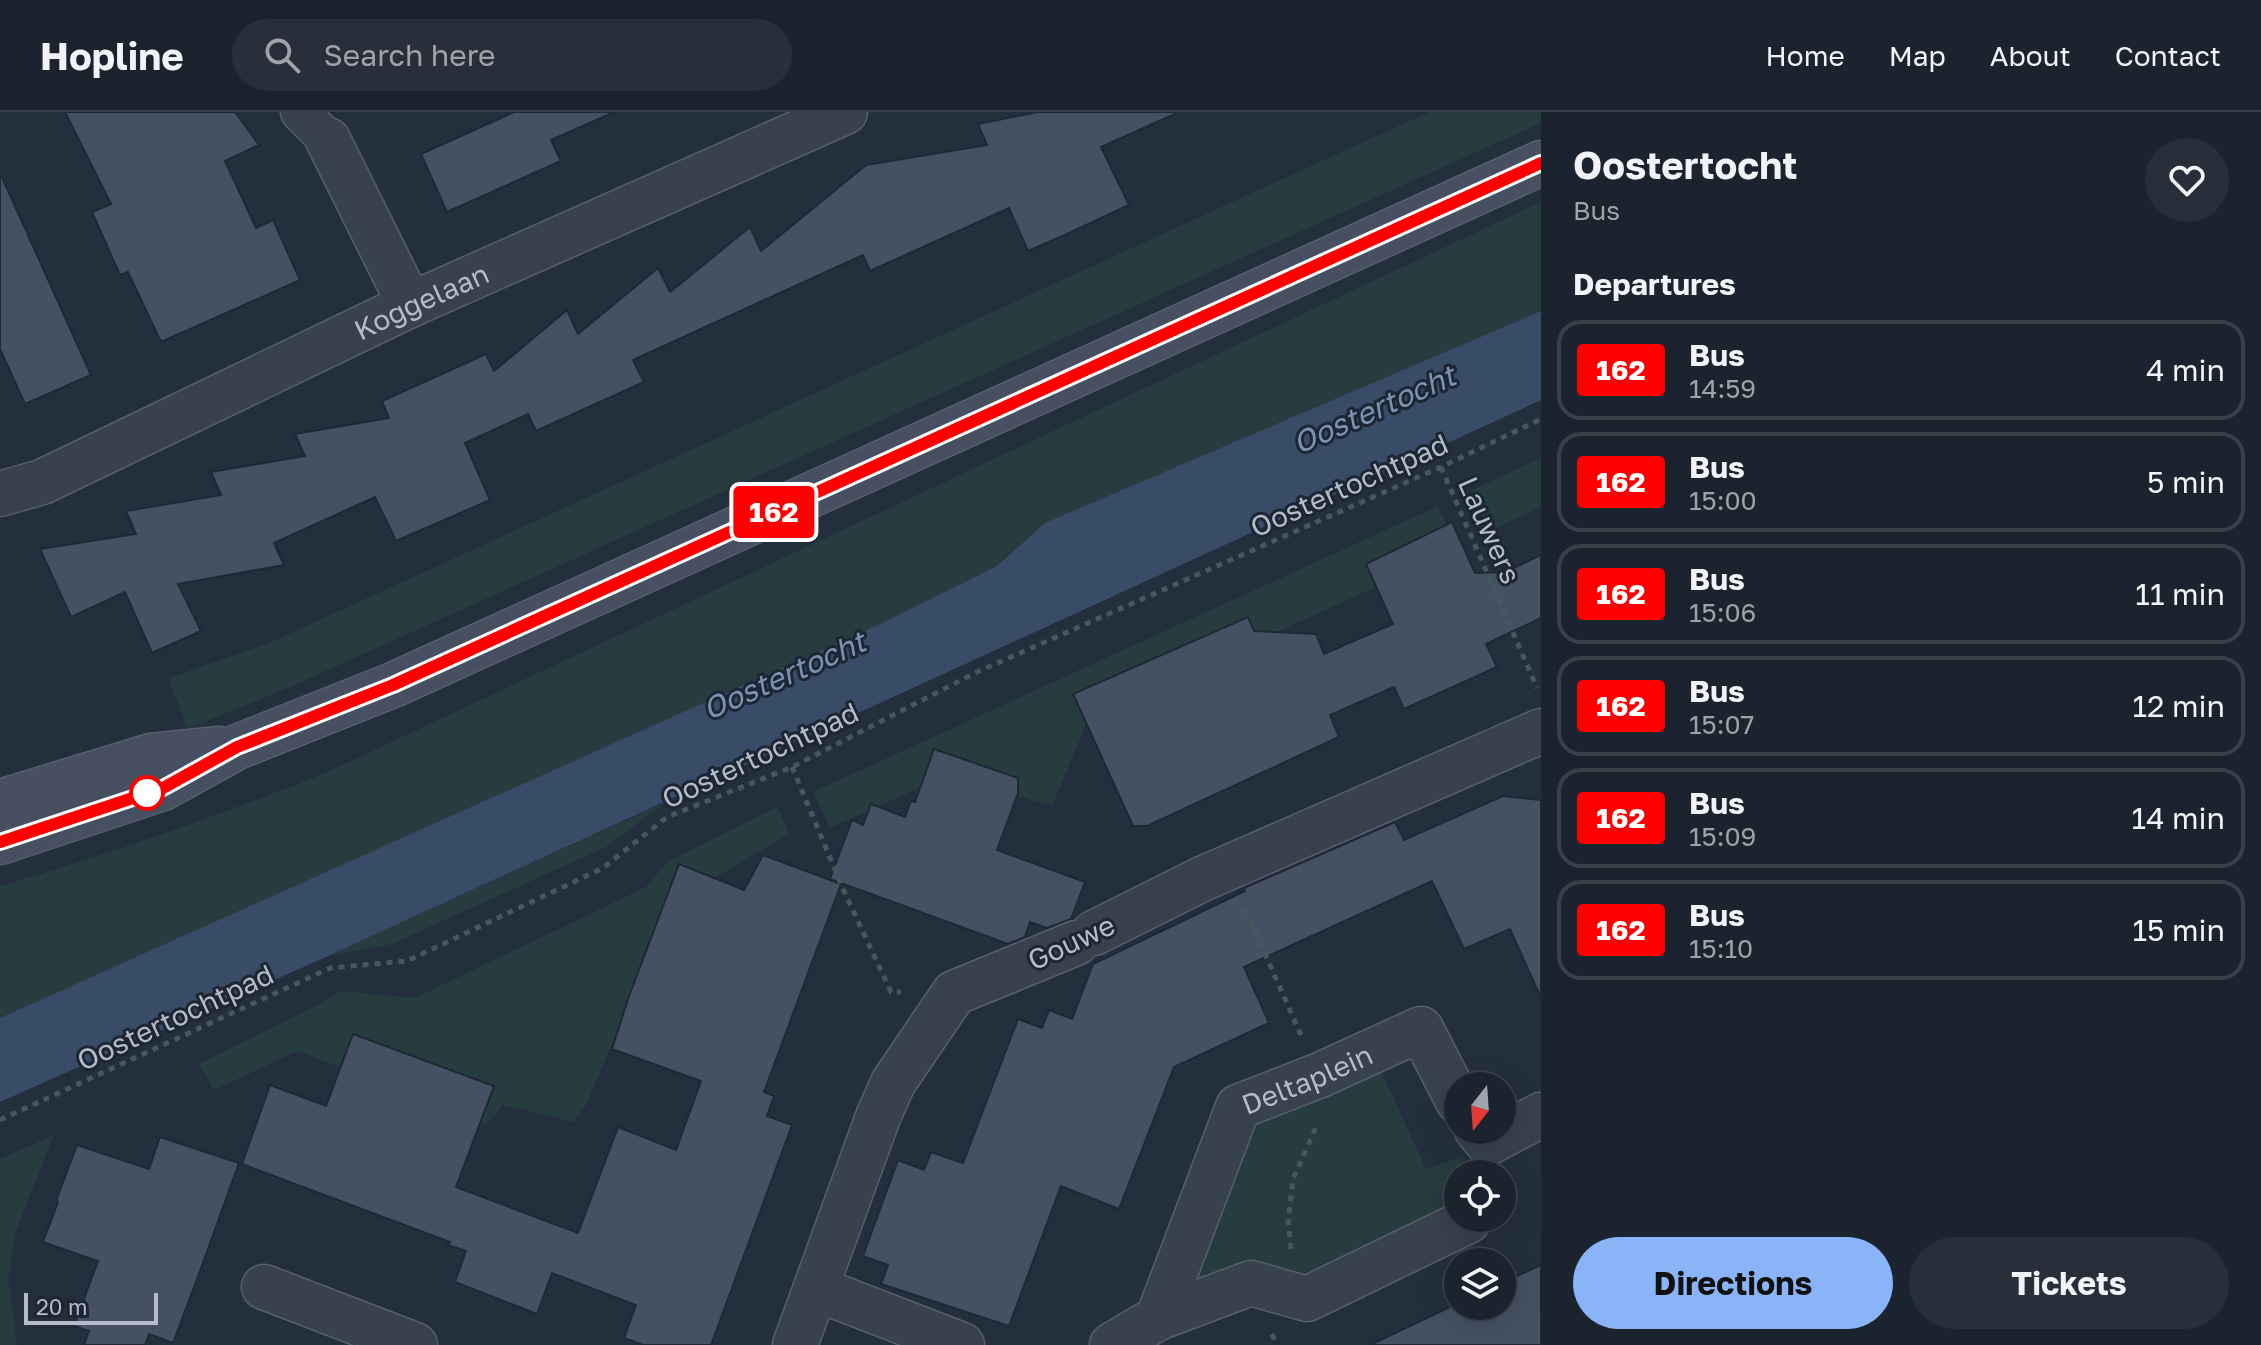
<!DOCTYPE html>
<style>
body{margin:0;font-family:"Golos Text",sans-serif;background:#282f3a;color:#f1f3f6;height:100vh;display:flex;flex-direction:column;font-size:30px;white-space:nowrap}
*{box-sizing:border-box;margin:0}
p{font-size:26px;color:#a0a4aa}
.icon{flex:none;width:44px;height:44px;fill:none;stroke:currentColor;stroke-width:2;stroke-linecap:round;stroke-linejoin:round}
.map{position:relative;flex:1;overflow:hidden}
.panel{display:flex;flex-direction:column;background:#1b232e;width:720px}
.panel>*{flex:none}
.badge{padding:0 16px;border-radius:6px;font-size:28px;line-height:52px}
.needle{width:52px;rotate:197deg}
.fabs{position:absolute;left:1444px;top:960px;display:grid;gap:16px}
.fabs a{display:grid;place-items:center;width:72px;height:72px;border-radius:50%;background:#1b232e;box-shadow:0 8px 32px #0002,0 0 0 2px #39404a;font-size:40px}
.scale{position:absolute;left:24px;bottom:20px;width:134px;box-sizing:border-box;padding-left:8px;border:4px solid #b4bcc9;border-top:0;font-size:22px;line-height:28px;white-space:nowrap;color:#b4bcc9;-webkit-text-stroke:6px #1d2633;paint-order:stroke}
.map>.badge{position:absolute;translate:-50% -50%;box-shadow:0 0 0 4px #fff}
h2{padding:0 32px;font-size:30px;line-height:72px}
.round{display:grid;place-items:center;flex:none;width:84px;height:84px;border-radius:42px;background:#282f3a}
.overview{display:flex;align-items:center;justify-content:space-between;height:136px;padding:0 32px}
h1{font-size:38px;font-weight:700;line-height:60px}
.cta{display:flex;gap:16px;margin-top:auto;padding:16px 32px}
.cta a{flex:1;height:92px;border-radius:48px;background:#8ab4f8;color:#111;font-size:32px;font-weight:700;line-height:92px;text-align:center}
.cta a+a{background:#282f3a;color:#f1f3f6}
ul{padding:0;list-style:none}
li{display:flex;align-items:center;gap:24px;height:100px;margin:0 16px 12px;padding:0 16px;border:4px solid #39404a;border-radius:24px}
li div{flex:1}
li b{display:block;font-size:30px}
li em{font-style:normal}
li .badge{min-width:88px;font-weight:700;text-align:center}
header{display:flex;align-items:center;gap:48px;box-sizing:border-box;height:112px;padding:0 40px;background:#1b232e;border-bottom:2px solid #39404a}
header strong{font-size:38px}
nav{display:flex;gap:44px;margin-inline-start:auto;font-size:28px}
.search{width:560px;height:72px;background:#282f3a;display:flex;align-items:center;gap:20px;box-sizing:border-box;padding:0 28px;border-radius:44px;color:#a0a4aa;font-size:30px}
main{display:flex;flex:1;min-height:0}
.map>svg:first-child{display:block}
.green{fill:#263c3f}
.water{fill:#394c67}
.building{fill:#455162;stroke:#1f2835;stroke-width:2}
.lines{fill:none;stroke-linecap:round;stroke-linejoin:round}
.pedestrian-casing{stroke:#565f6c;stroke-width:41}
.minor-casing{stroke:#565f6c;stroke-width:47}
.secondary-casing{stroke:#565f6c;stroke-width:47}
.path{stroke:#44595c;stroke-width:5;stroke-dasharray:6 6;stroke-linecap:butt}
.pedestrian{stroke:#38414e;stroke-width:38}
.minor{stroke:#38414e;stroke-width:44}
.secondary{stroke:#465061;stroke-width:44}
.line-casing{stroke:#fff;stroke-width:18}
.line{stroke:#f00;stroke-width:12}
.stop-dot{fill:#fff;stroke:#f00;stroke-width:4}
.labels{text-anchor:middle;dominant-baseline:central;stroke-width:6;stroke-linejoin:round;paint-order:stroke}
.street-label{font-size:28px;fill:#b4bcc9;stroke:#1d2633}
.water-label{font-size:30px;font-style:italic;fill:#7c92b1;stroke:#1d2633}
</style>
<header>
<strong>Hopline</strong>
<div class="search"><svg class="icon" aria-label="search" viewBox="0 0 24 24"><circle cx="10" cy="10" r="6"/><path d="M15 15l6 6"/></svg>Search here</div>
<nav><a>Home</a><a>Map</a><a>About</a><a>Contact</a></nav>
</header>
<main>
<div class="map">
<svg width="1541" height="1233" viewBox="0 0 1541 1233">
<rect width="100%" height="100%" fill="#242f3e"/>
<path class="green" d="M1429,0H1541V11L288,576L187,617L169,566L269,531Z
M1541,90V199L1046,411L997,454L882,511L0,906V774C110,742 217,704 323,662Z
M1541,346V395L1489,419L1472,378Z
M1438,394L1457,438L1089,606L1052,694L946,664L830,716L813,680Z
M666,690L606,735L392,832L328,844Z
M777,695L790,722L673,790L586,993L574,1010L503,993L486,1013L298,939L214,978L199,952L318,893L340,879L415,886L646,775L667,750Z
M1379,954L1426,1057L1462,1044L1467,1060L1458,1062V1087L1452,1106L1320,1172L1196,1177L1183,1169L1244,1014Z
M54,1023L14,1124L9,1170L17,1233H0V1047Z"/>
<path class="water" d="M1541,199V288L328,844L0,990V906L882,511L997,454L1045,411Z"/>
<path class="building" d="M65,0H235L259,33L225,49L256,116L273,108L300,168L161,230L128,160L120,163L92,100L111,92Z
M514,0H614L551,28L561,49L447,100L421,42Z
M1038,0H1179L1101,35L1129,93L1067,122L1028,139L1009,96L870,159L863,143L633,248L644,270L536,319L528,302L465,331L490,388L396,429L375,385L274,431L284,453L178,472L201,519L152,541L125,480L71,505L40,437L136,422L126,399L221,383L211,360L305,344L295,322L389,306L382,289L486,242L494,259L567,198L578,222L658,156L670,180L750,115L761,139L866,53L987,33L978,12Z
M0,61L91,263L25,292L0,237Z
M1452,410L1475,461L1505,460L1541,443V506L1486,532L1497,555L1404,597L1394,575L1330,603L1339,625L1147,714H1133L1073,582L1248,505L1254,519L1316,522L1324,542L1393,512L1366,452Z
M934,637L1018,666V681L997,738L1085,770L1071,807L1047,816L1030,810L1025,825L1008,832L830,767L852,708L863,713L871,692L905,705L911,689L915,690Z
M1503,684L1541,688V886L1510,817L1464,837L1432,769L1244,855L1269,911L1174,955L1119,1097L1061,1074L1009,1214L881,1172L888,1153L863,1144L898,1048L924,1058L931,1040L963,1051L1018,907L1042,916L1049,898L1072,907L1093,852L1245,779L1244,776L1395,710L1404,728Z
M763,743L841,772L764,980L774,984L767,1004L792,1013L711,1233H643L624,1226L636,1193L552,1161L537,1202L455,1170L466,1139L448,1133L450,1130L242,1052L270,973L326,994L353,922L494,974L456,1075L578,1121L618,1015L676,1038L701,969L612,937L628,887L679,752L744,778Z
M160,1025L239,1051L200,1159L173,1231L149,1222L145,1233H84L89,1219L74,1214L98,1149L43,1130L58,1090L56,1089L77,1033L149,1057Z
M1541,1153V1233H1370L1452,1194H1502V1171Z"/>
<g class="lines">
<g class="pedestrian-casing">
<path id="pedestrian" d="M300,0L328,28"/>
</g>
<g class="minor-casing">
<g id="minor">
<path d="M328,28L410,193"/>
<path id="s1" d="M0,382L42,370L410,193L845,0"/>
<path d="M1094,821L1202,767L1541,619"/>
<path d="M1477,1018L1488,1031L1541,1003"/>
<path d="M264,1175L415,1233"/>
<path d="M817,1177L962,1233"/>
<path id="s2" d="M1158,1206L1238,995L1320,963L1421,917L1458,989"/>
<path d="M795,1233L878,1005L893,971L954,881L1076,831"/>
<path d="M1112,1233L1158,1206L1251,1171L1307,1187L1468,1109L1469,1106"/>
</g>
</g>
<g class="secondary-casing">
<path id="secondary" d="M0,690L151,644L219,637
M0,730L163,676L237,635L393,573L1541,51"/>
</g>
<path class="path" d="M1441,355L1537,576
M792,655L844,779L891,880H901
M1245,797L1301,923
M0,1008L330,856L407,849L603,756L667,705L792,655L977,560L1441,355L1541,307
M1291,1137L1288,1111L1293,1067L1317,1013
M1272,1222L1277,1233"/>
<use href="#pedestrian" class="pedestrian"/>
<use href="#minor" class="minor"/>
<use href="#secondary" class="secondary"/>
</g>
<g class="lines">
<g class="line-casing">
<path id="line" d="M0,730L163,676L237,635L393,573L1541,51"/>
</g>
<use href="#line" class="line"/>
</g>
<circle class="stop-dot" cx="147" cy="681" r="16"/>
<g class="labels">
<g class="street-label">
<text stroke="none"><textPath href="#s1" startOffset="464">Koggelaan</textPath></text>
<text transform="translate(1349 373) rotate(-24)">Oostertochtpad</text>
<text transform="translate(1490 418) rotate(66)">Lauwers</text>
<text transform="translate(760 643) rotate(-25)">Oostertochtpad</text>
<text transform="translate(1071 830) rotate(-25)">Gouwe</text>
<text transform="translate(175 905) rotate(-25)">Oostertochtpad</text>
<text stroke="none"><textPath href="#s2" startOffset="300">Deltaplein</textPath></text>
</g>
<g class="water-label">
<text transform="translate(1374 297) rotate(-24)">Oostertocht</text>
<text transform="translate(784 563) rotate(-24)">Oostertocht</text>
</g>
</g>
</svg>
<div class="fabs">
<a><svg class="needle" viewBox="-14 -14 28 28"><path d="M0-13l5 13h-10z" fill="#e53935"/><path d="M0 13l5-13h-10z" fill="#a0a4aa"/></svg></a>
<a><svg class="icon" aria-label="locate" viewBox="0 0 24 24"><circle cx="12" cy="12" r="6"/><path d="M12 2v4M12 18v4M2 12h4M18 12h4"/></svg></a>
<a><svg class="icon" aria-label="layers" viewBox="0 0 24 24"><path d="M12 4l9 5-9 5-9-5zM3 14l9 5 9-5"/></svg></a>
</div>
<div class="scale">20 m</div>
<b class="badge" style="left:774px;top:400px;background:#f00;color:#fff">162</b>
</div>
<section class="panel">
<div class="overview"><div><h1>Oostertocht</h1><p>Bus</p></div><a class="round"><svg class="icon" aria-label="heart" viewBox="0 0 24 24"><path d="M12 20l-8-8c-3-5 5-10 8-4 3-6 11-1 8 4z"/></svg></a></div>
<h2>Departures</h2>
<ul>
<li><span class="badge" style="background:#f00;color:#fff">162</span><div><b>Bus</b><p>14:59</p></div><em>4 min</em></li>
<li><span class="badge" style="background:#f00;color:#fff">162</span><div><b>Bus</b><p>15:00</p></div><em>5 min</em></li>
<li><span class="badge" style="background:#f00;color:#fff">162</span><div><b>Bus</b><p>15:06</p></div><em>11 min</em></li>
<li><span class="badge" style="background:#f00;color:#fff">162</span><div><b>Bus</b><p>15:07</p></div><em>12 min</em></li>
<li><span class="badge" style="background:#f00;color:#fff">162</span><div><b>Bus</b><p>15:09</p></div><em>14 min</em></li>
<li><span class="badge" style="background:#f00;color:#fff">162</span><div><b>Bus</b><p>15:10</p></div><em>15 min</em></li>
</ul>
<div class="cta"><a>Directions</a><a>Tickets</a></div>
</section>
</main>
